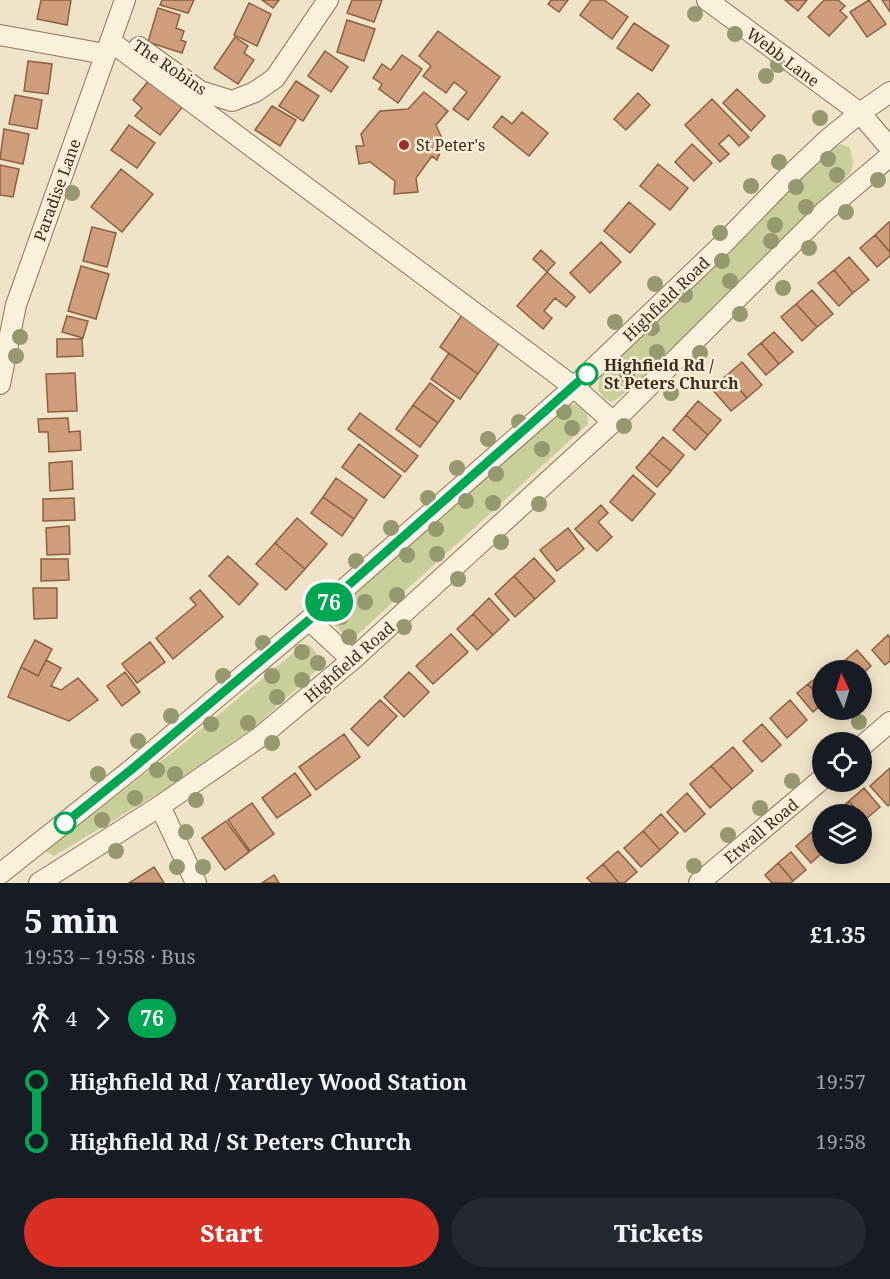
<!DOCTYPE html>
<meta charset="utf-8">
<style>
body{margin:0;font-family:"Noto Serif",serif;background:#242831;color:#f1f3f6;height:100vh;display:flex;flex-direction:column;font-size:22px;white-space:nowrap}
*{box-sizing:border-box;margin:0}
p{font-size:20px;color:#9ea1a6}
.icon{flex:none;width:33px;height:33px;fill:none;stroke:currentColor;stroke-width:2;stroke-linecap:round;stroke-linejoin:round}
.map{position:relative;height:883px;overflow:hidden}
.side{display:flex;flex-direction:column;background:#171b24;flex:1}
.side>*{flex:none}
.badge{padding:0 12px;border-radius:20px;font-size:21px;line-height:39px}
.needle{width:39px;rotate:356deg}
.controls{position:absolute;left:812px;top:660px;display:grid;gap:12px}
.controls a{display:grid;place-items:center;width:60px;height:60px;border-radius:50%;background:#171b24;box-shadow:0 3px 15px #0003;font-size:30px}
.map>.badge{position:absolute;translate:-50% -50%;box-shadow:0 0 0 3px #fff}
.legs{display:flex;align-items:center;gap:9px;height:66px;padding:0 24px;font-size:20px}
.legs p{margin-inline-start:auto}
.headline{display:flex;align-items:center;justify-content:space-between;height:102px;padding:0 24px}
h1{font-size:33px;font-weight:800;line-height:45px}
.button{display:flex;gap:12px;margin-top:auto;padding:12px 24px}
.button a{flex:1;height:69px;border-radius:36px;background:#d93025;color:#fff;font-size:24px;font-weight:800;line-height:69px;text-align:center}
.button a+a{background:#242831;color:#f1f3f6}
ul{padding:0 24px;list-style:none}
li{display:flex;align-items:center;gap:21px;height:60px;font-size:22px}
li i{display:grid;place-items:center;width:9px;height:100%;margin:0 8px;background:currentColor}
li i::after{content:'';width:15px;height:15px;margin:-8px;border:4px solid;border-radius:50%;background:#171b24}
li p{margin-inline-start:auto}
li:first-child i{background:linear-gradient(#0000 50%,currentColor 0)}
li:last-child i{background:linear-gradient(currentColor 50%,#0000 0)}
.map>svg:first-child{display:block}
.green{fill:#c9cf9b}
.building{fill:#cf9f7d;stroke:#8d5f41;stroke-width:1.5}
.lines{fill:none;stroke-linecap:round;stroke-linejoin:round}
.minor-casing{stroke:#8d765c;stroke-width:22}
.minor{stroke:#faf1dc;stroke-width:20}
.tree{fill:#96986f}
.line-1-casing{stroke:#fff;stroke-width:14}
.line-1{stroke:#00a651;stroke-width:9}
.poi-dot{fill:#9e2a2b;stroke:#f7eed8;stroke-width:2}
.stop-1-dot{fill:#fff;stroke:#00a651;stroke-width:3}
.labels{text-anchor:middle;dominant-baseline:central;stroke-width:5;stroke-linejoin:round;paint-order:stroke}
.street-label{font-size:16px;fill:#3d2e20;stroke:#f7eed8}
.poi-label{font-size:16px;fill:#3d2e20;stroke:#f7eed8;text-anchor:start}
.stop-label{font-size:16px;font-weight:bold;fill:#3d2e20;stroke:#f7eed8;text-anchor:start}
</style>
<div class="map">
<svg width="890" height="883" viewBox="0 0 890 883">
<rect width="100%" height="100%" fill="#f0e4c8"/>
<path class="green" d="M841,144L850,148L853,162L851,172L636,384L617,399L611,402L604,398L598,390L600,377L826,151Z
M576,404L587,414L588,424L357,635L348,638L334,624L335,612L525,439L567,405Z
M303,645H309C316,652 322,659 318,669L258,724L164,790L54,856L45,851L178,748Z"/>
<path class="building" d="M41,0H71L67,25L37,19Z
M162,0H194L188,13L160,5Z
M262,0H279L273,8Z
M352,0H382L374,22L347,13Z
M551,0H568L559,12L548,4Z
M591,0H604L628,17L612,39L580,15Z
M785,0H807L798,11Z
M824,0H838L845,6L840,11L847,17L829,36L808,17Z
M869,0L886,24L867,37L850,12Z
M882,0H890V12Z
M249,3L271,14L257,46L234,35Z
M158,8L180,15L176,28L184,31L181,40L186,42L182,53L148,42Z
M347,20L375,29L364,61L337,52Z
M634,23L669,46L652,71L617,48Z
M438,31L500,77L468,120L453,109L467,92L454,82L446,93L423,76L431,66L419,56Z
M235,37L248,46L244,53L254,60L238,84L214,68Z
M325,51L348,67L331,92L308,76Z
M402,55L422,69L398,103L379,89L382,84L373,78L382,64L391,70Z
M28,61L52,64L48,94L24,91Z
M150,79L184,105L160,135L135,116L142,108L133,100Z
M296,81L319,96L303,121L279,106Z
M737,89L765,116L751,131L723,103Z
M424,92L448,111L436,125L444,143L437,160L432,156L416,178L418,192L394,194L395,181L370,162L359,164L356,146H364L361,134L380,111L408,109Z
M638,93L650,105L626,130L614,119Z
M15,95L42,100L37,129L9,124Z
M712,99L749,137L739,146L729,135L719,144L729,154L720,162L685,125Z
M272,106L296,120L280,146L255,130Z
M522,112L548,133L529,156L493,127L502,116L512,124Z
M129,125L155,143L137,168L111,150Z
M4,129L29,134L23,164L0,159Z
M692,144L712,163L694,181L675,162Z
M658,164L688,188L670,210L640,186Z
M0,165L19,169L13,197L0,195Z
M121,169L153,194L122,232L91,207Z
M629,202L655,224L630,253L604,231Z
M889,222H890V252L875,235Z
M92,227L116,233L107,267L83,261Z
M875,235L890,252V256L877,267L860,248Z
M601,242L621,262L590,293L570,273Z
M541,250L555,263L547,272L533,259Z
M849,257L869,280L853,293L834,270Z
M81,266L109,274L96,319L68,311Z
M834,270L853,293L839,306L818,283Z
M547,272L575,297L566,307L555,298L544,311L552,318L543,329L517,306Z
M812,290L833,314L817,327L796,304Z
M796,304L817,327L802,341L781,317Z
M462,315L500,342L478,374L440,347Z
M67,316L88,321L83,338L62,332Z
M774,332L793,352L779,364L761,343Z
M57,339H82L83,356L57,357Z
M761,343L779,364L766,375L748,354Z
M449,353L478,374L460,399L431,379Z
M742,362L762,385L747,398L727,375Z
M75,373L77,411L48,412L46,374Z
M727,375L747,398L731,411L711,388Z
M430,383L454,401L438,423L413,405Z
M698,401L721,420L708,435L686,415Z
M413,405L438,423L420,447L396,429Z
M360,413L418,456L405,472L348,429Z
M686,415L708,435L695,450L673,430Z
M68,418L69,432L80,431L81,450L49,452L48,432H39L38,419Z
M663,437L684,455L671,471L649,453Z
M359,444L401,476L384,498L342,467Z
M649,453L671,471L657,487L636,468Z
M72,461L73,489L50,491L49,463Z
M633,475L655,494L632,521L610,502Z
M336,478L367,500L354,519L323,497Z
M323,497L354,519L342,536L311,513Z
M74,498L75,520L43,521V499Z
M601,505L608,513L598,522L612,537L597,551L575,529Z
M297,518L327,544L305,569L275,543Z
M69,526L70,554L47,555L46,528Z
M568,528L584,549L557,571L540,550Z
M275,543L305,569L286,590L256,564Z
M228,556L258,584L239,605L209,576Z
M534,558L555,581L535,599L514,576Z
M41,559H68L69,580L41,581Z
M514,576L535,599L515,617L495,594Z
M33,588H57V618L34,619Z
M200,590L223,617L173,659L156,638L196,605L190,598Z
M489,598L509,620L493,635L473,614Z
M473,614L493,635L477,650L457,629Z
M451,634L468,652L433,684L416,666Z
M888,635L890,638V661L885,665L872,650Z
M35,640L52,649L38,676L21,667Z
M150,642L165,662L137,683L122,664Z
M857,650L871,666L861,675V670H850L843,662Z
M46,660L61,668L51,686L61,690L78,678L98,700L69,721L8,697L21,667L38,676Z
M843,662L850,670H834Z
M125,672L140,692L122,706L107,686Z
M409,672L429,692L404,717L384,697Z
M820,675L822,678V700L808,684Z
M808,684L822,700V704L813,712L797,693Z
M380,700L397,716L368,746L351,729Z
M790,700L807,720L787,738L770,718Z
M762,724L781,745L762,762L743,741Z
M344,734L360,757L316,790L299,767Z
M733,747L753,771L732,789L711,766Z
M711,766L732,789L710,808L690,784Z
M890,768V804L888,806L870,786Z
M295,773L311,795L277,818L262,798Z
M864,788L880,807L865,820L849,801Z
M687,793L705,814L685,832L667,812Z
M849,801L860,814H834Z
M252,803L274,834L250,851L228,820Z
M661,814L678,833L660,850L643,831Z
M226,821L249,852L225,870L202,838Z
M822,823V844L812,832Z
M643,831L660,850L641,867L624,848Z
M812,832L822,844V853L811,863L796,846Z
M618,851L637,872L624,883H619L603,864Z
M791,852L806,870L793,881L778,863Z
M778,863L793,881L791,883H772L765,875Z
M603,864L619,883H592L587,878Z
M154,867L164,883H129Z
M274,875L279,883H262Z"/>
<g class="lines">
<g class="minor-casing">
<path id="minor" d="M707,0L860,113L890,148
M0,35L105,54
M110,41L574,387L613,422
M139,47L200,91L232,101L255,92L275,78L328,0
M0,384L16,305L125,0
M309,620L352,660
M861,747L890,722
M160,806L196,883
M0,874L132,769L309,620L574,387L724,243L790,175L828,139L860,113L890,92
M39,883L160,806L260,737L352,660L613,422L824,212L890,156
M699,883L822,779"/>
</g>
<use href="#minor" class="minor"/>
</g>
<g class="tree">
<circle cx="695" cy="14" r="8"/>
<circle cx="735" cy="34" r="8"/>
<circle cx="778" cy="65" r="8"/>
<circle cx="766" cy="76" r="8"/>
<circle cx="820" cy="118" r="8"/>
<circle cx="828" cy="159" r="8"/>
<circle cx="779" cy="162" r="8"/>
<circle cx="837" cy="175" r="8"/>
<circle cx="878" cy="180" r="8"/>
<circle cx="751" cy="186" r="8"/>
<circle cx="796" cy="187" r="8"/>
<circle cx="72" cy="193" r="8"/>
<circle cx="806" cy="207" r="8"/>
<circle cx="846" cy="212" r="8"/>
<circle cx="775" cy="225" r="8"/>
<circle cx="720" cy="233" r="8"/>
<circle cx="771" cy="241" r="8"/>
<circle cx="809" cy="248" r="8"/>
<circle cx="722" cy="261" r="8"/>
<circle cx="730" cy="281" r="8"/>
<circle cx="655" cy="284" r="8"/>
<circle cx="783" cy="288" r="8"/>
<circle cx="685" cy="295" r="8"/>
<circle cx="740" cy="314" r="8"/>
<circle cx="615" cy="322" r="8"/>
<circle cx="652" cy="328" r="8"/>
<circle cx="20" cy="337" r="8"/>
<circle cx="657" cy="352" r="8"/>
<circle cx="700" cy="353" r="8"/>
<circle cx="16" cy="356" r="8"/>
<circle cx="627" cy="375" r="8"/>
<circle cx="671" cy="393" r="8"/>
<circle cx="564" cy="412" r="8"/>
<circle cx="519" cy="422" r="8"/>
<circle cx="624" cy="426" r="8"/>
<circle cx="572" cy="428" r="8"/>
<circle cx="488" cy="439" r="8"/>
<circle cx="542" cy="449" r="8"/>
<circle cx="457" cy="468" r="8"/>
<circle cx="496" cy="474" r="8"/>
<circle cx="428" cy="498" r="8"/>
<circle cx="466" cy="501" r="8"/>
<circle cx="493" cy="503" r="8"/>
<circle cx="539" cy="504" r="8"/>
<circle cx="391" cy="528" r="8"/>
<circle cx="436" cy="529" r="8"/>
<circle cx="501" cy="542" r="8"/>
<circle cx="437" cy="554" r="8"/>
<circle cx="407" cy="555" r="8"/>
<circle cx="356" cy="561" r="8"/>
<circle cx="458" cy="579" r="8"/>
<circle cx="325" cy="589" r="8"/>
<circle cx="397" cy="595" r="8"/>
<circle cx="365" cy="602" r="8"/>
<circle cx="341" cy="617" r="8"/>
<circle cx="404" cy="627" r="8"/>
<circle cx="349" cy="637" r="8"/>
<circle cx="263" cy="643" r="8"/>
<circle cx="302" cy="652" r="8"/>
<circle cx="318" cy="663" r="8"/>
<circle cx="223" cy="676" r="8"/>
<circle cx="272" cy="676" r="8"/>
<circle cx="302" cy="680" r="8"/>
<circle cx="277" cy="697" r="8"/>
<circle cx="171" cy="716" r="8"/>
<circle cx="859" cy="722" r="8"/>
<circle cx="248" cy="723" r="8"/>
<circle cx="211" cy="724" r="8"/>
<circle cx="138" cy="741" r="8"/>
<circle cx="272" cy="743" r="8"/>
<circle cx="157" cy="770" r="8"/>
<circle cx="98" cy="774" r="8"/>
<circle cx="175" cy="774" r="8"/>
<circle cx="792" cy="781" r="8"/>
<circle cx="135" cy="798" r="8"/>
<circle cx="196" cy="800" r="8"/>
<circle cx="760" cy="808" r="8"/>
<circle cx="102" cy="820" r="8"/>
<circle cx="186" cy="832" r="8"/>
<circle cx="728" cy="835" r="8"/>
<circle cx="116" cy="851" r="8"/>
<circle cx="694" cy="866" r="8"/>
<circle cx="177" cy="867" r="8"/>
<circle cx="203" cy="867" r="8"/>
</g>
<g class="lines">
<g class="line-1-casing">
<path id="line-1" d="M65,823L132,769L309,620L587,374"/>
</g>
<use href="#line-1" class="line-1"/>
</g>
<circle class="poi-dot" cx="404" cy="145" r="6"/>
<g class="stop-1-dot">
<circle cx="587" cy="374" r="10"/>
<circle cx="65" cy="823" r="10"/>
</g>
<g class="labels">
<g class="street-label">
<text transform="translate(783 57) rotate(37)">Webb Lane</text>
<text transform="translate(170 67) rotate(34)">The Robins</text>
<text transform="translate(57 190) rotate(-70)">Paradise Lane</text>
<text transform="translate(666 299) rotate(-44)">Highfield Road</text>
<text transform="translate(349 662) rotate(-41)">Highfield Road</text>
<text transform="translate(761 831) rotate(-40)">Etwall Road</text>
</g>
<g class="poi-label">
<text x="416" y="145">St Peter's</text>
</g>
<g class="stop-label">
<text x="604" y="365">Highfield Rd /<tspan x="604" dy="18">St Peters Church</tspan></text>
</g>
</g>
</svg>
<div class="controls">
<a><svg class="needle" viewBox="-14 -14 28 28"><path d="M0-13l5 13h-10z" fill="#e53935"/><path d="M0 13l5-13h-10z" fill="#9ea1a6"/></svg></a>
<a><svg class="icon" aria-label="locate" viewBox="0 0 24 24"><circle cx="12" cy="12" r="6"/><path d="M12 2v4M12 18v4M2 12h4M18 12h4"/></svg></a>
<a><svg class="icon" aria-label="layers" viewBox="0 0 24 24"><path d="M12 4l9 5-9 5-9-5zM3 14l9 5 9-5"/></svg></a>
</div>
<b class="badge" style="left:329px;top:602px;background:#00a651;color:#fff">76</b>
</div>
<section class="side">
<div class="headline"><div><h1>5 min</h1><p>19:53 – 19:58 · Bus</p></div><b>£1.35</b></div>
<div class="legs"><svg class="icon" aria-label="walk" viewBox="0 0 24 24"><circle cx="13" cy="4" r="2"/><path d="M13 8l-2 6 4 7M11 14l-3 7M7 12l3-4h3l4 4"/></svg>4<svg class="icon" aria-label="forward" viewBox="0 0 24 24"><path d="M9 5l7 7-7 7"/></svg><b class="badge" style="background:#00a651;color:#fff">76</b></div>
<ul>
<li><i style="color:#00a651"></i><b>Highfield Rd / Yardley Wood Station</b><p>19:57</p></li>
<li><i style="color:#00a651"></i><b>Highfield Rd / St Peters Church</b><p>19:58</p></li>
</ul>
<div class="button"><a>Start</a><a>Tickets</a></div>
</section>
